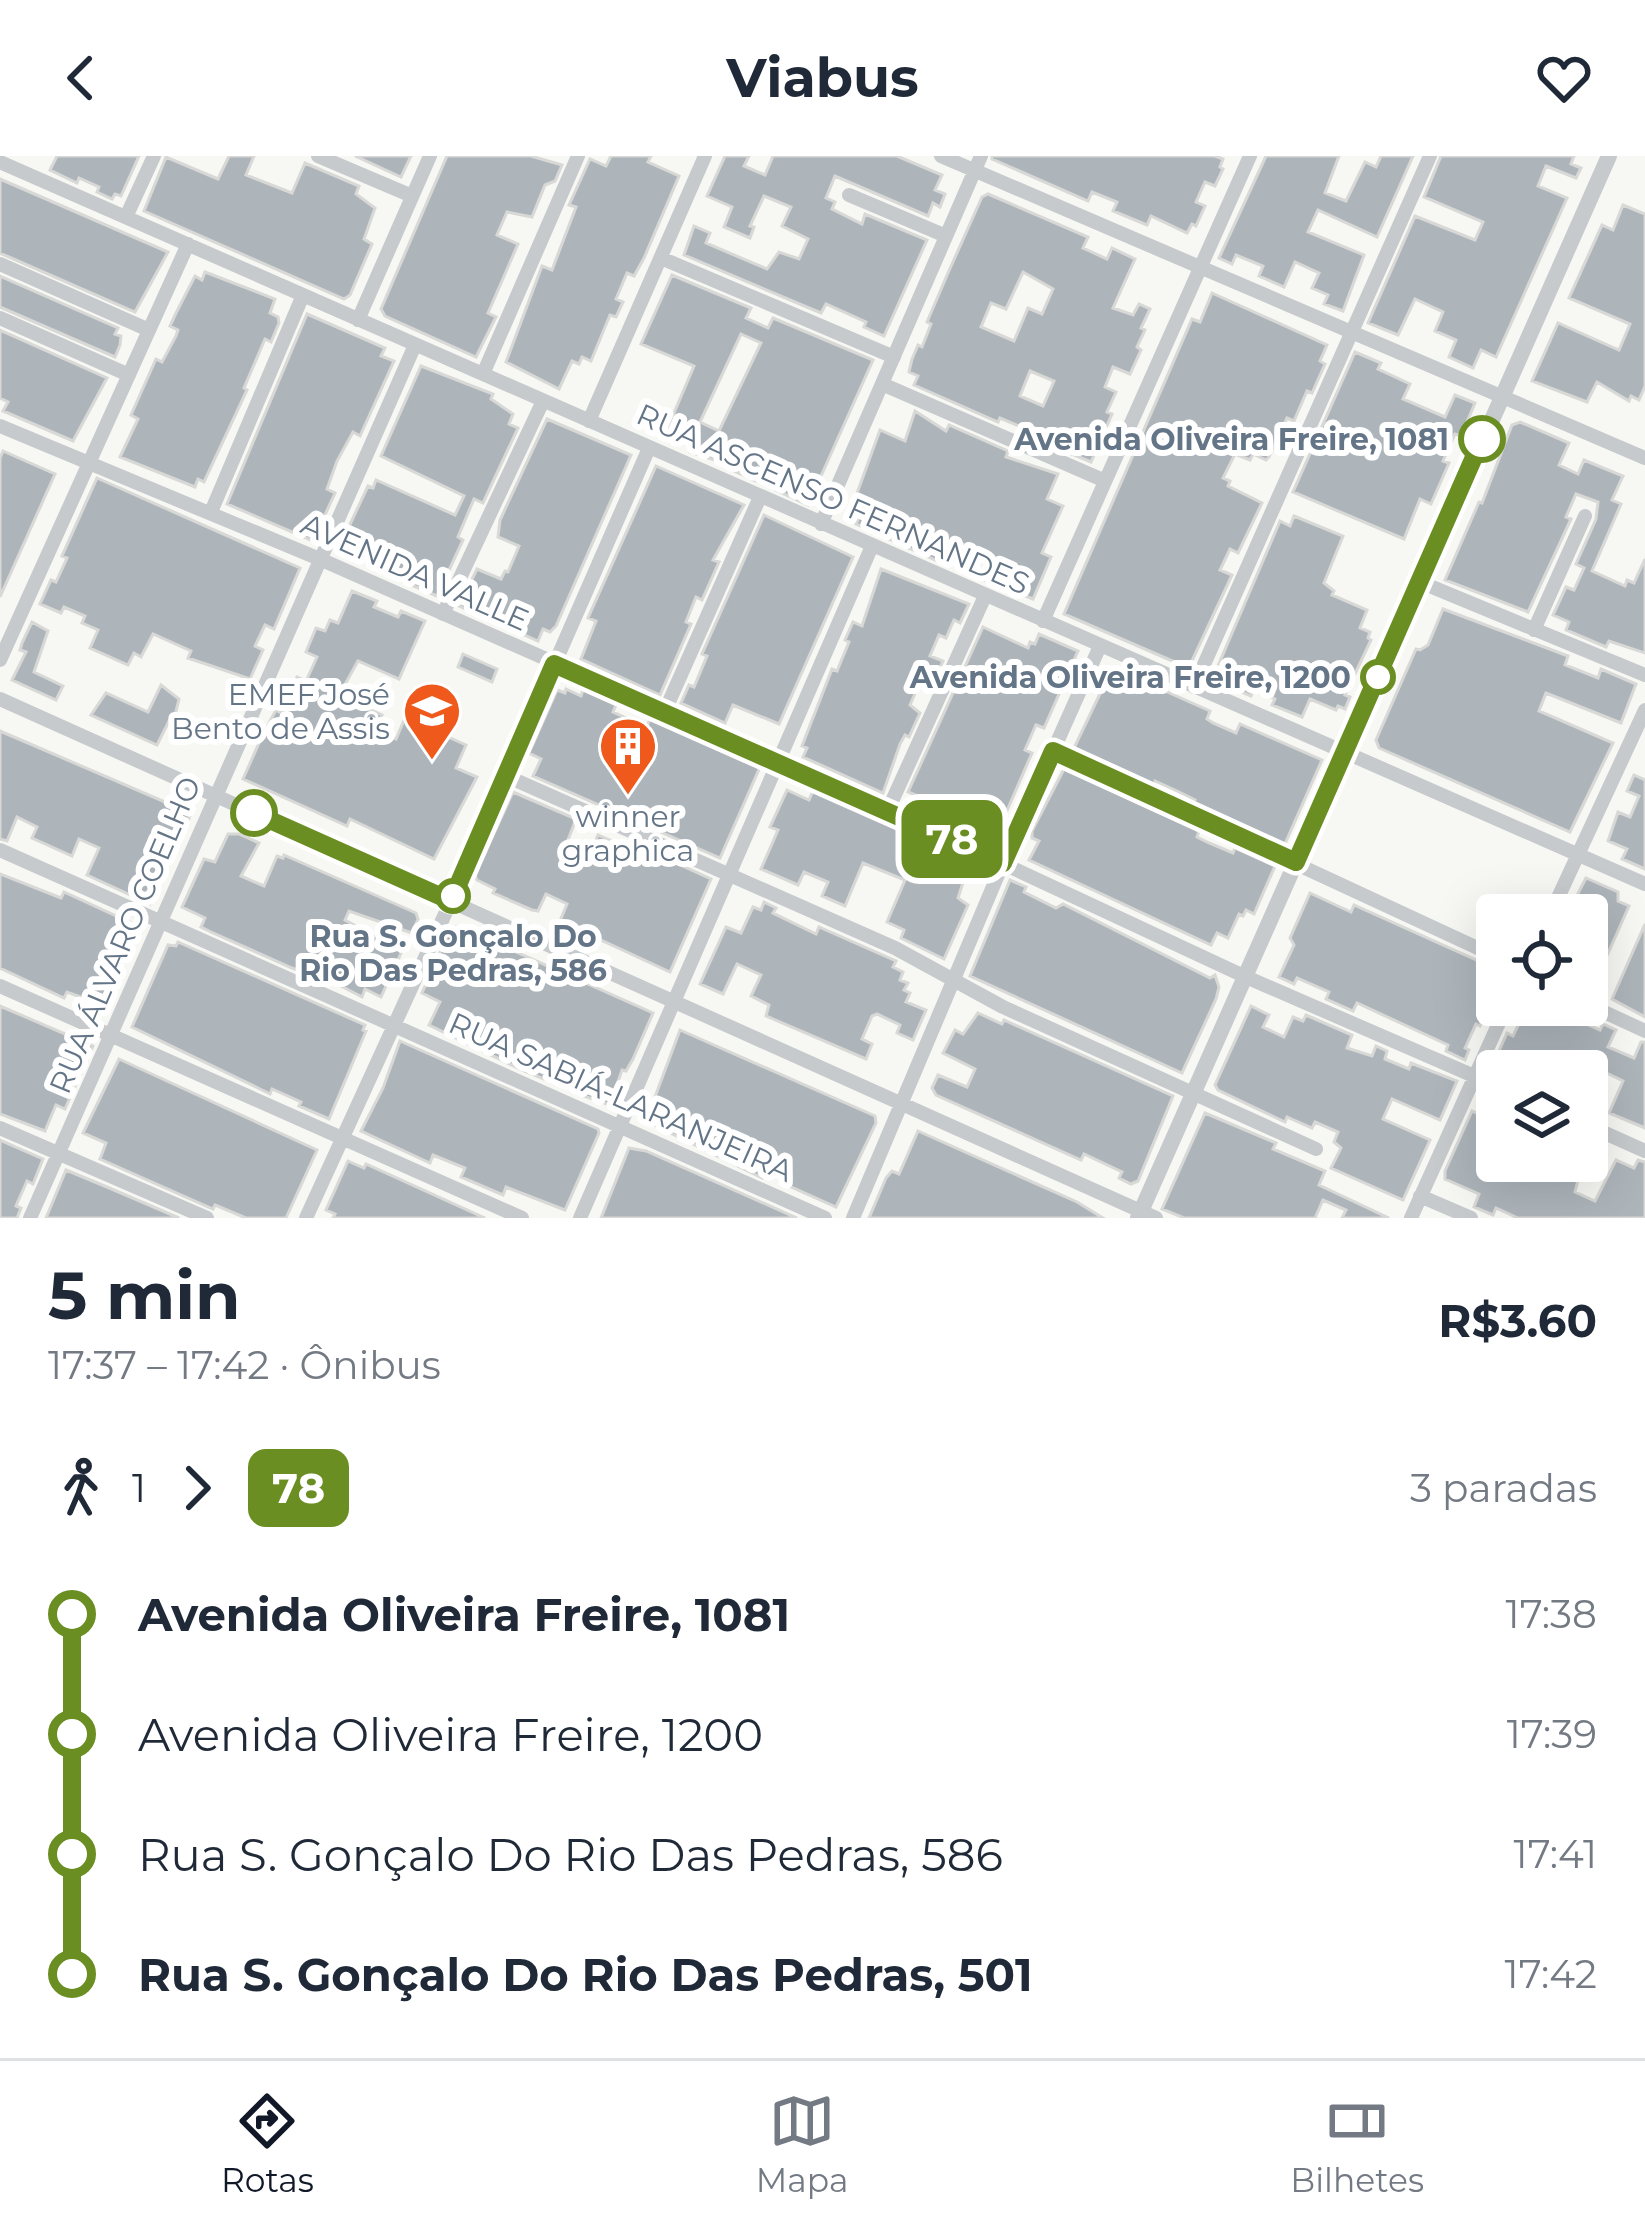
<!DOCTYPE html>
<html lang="pt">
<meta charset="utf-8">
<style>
body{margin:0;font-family:Montserrat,sans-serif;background:#f6f6f7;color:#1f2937;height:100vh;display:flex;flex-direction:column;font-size:45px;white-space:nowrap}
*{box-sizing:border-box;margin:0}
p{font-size:39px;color:#747a83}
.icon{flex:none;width:66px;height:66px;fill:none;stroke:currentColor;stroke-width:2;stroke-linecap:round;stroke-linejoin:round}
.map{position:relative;height:1062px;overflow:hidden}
.drawer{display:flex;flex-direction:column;background:#fff;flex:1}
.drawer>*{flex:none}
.badge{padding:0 24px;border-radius:18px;font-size:42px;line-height:78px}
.fabs{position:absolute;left:1476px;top:738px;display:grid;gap:24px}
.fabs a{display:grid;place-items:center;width:132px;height:132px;border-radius:12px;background:#fff;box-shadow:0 12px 48px #0002;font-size:60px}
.map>.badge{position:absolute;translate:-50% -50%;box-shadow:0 0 0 6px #fff}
.legs{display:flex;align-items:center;gap:18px;height:132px;padding:0 48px;font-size:39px}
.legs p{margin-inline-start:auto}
.summary{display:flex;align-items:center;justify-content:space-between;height:204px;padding:0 48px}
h1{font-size:66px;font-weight:700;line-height:90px}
ul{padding:0 48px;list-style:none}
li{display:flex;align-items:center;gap:42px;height:120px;font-size:45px}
li i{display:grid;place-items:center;width:18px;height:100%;margin:0 15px;background:currentColor}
li i::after{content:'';width:30px;height:30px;margin:-15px;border:9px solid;border-radius:50%;background:#fff}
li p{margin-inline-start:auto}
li:first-child i{background:linear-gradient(#0000 50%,currentColor 0)}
li:last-child i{background:linear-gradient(currentColor 50%,#0000 0)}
header{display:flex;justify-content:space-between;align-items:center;height:156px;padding:0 48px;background:#fff;font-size:54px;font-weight:700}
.tab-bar{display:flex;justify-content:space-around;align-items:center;height:168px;border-top:3px solid #e0e1e3;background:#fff;font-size:33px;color:#747a83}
.tab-bar a{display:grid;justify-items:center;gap:6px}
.tab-bar .on{color:#111827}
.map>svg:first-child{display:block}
.building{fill:#adb5bb;stroke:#d8d8d6;stroke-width:3;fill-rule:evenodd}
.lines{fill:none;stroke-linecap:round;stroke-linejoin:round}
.minor{stroke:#c6cacd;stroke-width:14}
.tertiary{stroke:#c6cacd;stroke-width:16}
.line-1-casing{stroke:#fff;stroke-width:27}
.line-1{stroke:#6b8e23;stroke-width:18}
.stop-1-dot{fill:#fff;stroke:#6b8e23;stroke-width:6}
.labels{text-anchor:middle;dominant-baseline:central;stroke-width:12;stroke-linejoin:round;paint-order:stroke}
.stop-label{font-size:30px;font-weight:bold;fill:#647587;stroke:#fff;text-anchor:end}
.street-label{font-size:30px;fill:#647587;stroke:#fff}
.poi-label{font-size:30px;fill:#647587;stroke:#fff;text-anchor:end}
</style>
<header><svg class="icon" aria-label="back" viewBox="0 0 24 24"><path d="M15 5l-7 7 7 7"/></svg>Viabus<svg class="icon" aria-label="heart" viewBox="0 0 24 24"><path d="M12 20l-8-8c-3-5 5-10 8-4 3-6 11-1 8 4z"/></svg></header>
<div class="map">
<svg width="1645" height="1062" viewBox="0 0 1645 1062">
<rect width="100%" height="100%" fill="#f7f7f3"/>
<path class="building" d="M57,0H139L121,40L115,38L112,43L97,36L99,31L79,22L77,27L50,14Z
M229,0H254L246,19L292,37L305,7L359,30L356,38L375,52L364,83L372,88L350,139L344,143L144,55L166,1L218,23Z
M355,0H411L401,21Z
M447,0H531L562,9L555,25L545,29L532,61L507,56L497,79L518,88L488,157L496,161L476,201L385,160L381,153Z
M611,0H651L648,6L679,20L644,102L634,120L627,117L616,143L623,146L616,161L610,159L591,205L582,201L579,208L572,205L559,233L506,206L542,110L552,114L576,51L569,49L590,3L606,10Z
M725,0H749L744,10L765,19L773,0H897L942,19L935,34L945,38L940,51L933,47L928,60L835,20L826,42L835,46L832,53L862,68L865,58L927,84L884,180L864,171L866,166L826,148L821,157L684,99L694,70L710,77L706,87L767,113L779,96L799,103L808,83L782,70L791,51L764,40L750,70L754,71L750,82L724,71L732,51L707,40Z
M992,0H1215L1223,3L1220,11L1223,13L1215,30L1205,26L1196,46L1205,50L1196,70L1192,68L1187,77L1151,60L1147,69L1113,55L1117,46L1092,36L1088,45L992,3Z
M1266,0H1339L1325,37L1346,45L1365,6L1376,11L1381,0H1413L1377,81L1318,54L1308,76L1364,99L1343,155L1324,148L1328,139L1312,132L1319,117L1295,106L1284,131L1259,120L1263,110L1236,99L1232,108L1219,102Z
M1441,0H1574L1571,8L1581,12L1576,22L1546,10L1538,30L1567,42L1496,201L1481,194L1473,212L1449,201L1456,184L1435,175L1443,156L1415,143L1398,179L1368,167L1415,60L1475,84L1483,66L1424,41Z
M0,23L168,96L135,156L0,97Z
M988,38L1088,81L1083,92L1107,103L1112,92L1135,103L1113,152L1133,159L1139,148L1150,153L1141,172L1145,174L1137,191L1141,194L1130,218L1113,211L1105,231L1116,236L1107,256L1112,258L1091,306L1062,294L1066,285L1031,270L1021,271L1000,262L998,266L914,229L918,220L909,216L912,203L918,189L922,191L931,168L927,166L948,117L982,41ZM1023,116L1053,133L1042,158L1028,152L1014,185L981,171L991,147L1006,153ZM1030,215L1054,225L1043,250L1020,240Z
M1623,49L1645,58V230L1639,244L1631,240L1629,245L1597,226L1587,246L1532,225L1558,167L1619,194L1630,168L1569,142L1602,69L1613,74Z
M205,116L275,143L270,157L278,161L279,167L271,186L265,183L244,232L247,234L204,326L198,323L195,331L120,301L138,263L131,259L156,203L162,206L176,180L178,174L170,170L176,157L195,120L202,124Z
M672,119L751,152L746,162L768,172L773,162L873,204L808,349L732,314L733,310L690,296L692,290L665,278L694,210L641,188ZM741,178L761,187L719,275L700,266Z
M0,120L118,172L115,178L121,180L120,189L115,201L0,151Z
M1212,137L1327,189L1320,205L1325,208L1312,237L1307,235L1294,265L1287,262L1269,301L1266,304L1253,298L1250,304L1235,298L1223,322L1230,325L1228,330L1262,347L1238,397L1230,393L1220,414L1232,419L1191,507L1184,510L1064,458L1192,163L1200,166Z
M307,158L385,192L381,200L394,205L360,280L353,276L337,305L327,333L335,337L313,385L227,348Z
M0,174L107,222L73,285L3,255L8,246L0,242Z
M1355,196L1381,207L1378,213L1410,228L1403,243L1445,261L1455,239L1475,247L1461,280L1455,278L1443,305L1449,307L1431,348L1420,343L1404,383L1293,336Z
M421,210L493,238L491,243L513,258L509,268L518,272L483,347L474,343L458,381L463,384L437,440L388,419L397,399L346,377L368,330L373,332L376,324L455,359L464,340L381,300Z
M915,255L946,275L949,269L1008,295L1006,301L1058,318L1047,343L1063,350L1042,397L1051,401L1033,443L981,423L990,401L956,385L944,408L856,368L862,355L852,351L880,274L905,285Z
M547,263L631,299L556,470L550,476L543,473L538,485L459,450L477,413L501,423L505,415L508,416L519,390L498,381L500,364Z
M1520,266L1569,287L1559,309L1578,318L1584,304L1623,320L1612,344L1621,348L1592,415L1625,430L1627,424L1634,427L1645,403V497L1609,485L1606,491L1566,474L1569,466L1553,459L1566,431L1574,434L1584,412L1576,408L1596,363L1598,346L1576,338L1566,361L1571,363L1528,456L1445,424L1479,346L1482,347L1512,269Z
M3,295L55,318L0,441V302Z
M656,310L744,349L713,404L719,406L702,444L696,441L686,466L691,468L660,539L581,503L596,465L588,462Z
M97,322L300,412L274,473L265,469L255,490L263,494L250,523L188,502L191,495L153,478L141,501L134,497L128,509L90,492L98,474L82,467L85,460L64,451L61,457L40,448L51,424L56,426L67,402L62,400Z
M764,359L853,401L779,568L733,549L725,567L681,547L689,529L694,531L707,500L702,498Z
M1294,360L1343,380L1324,427L1334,435L1332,439L1367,454L1360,472L1370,476L1368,482L1371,484L1345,539L1350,541L1345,553L1338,550L1336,554L1310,543L1302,561L1272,549L1275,543L1254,533L1251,540L1220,527L1223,520L1215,517L1280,365L1290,370Z
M881,413L969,448L960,467L954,464L946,482L939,479L930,500L943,505L932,529L921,524L910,549L920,557L909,581L905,579L900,588L883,637L803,601L807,592L802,590L832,513L837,515L849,486L845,484L853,466L862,470Z
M352,435L377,445L374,451L398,461L401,455L425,465L399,523L358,505L343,532L363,541L360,549L382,559L375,574L396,583L405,562L466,589L456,612L477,621L434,703L350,663L347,670L243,623L263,578L276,554L281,557L297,521L306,525L317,501L306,496L316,472L325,475L330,464L338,467Z
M1443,453L1568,500L1565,509L1598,522L1601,513L1636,528L1621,567L1546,537L1539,555L1613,587L1570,676L1379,592L1376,584L1416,493L1420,494L1428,489Z
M32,466L48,475L34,516L63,530L56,544L12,524L26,496L20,494L22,487Z
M983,471L1028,492L1030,486L1035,488L1039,478L1078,495L1044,572L1036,569L1025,594L1032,597L996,680L992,679L990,685L913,650L918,640L908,636Z
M463,498L497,513L492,526L458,511Z
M1120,515L1210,555L1207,563L1213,567L1236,577L1240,568L1322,604L1284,690L1193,648L1195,644L1175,634L1155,625L1154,629L1074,592L1108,521L1116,524Z
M161,529L179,543L173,567L169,565L157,589L91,559L106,537L148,556Z
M566,533L581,540L583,534L616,549L613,556L633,565L647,570L650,563L760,611L720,702L533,620L541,603L529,597L557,534L565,537Z
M0,575L186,655L190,660L150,748L87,719L99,692L79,683L72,700L32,682L37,671L17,661L7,685L0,683Z
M1064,613L1199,675L1197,681L1209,687L1233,697L1235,692L1275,710L1254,758L1246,754L1243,760L1239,758L1228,782L1217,777L1211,789L1029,704L1039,685L1032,682V675Z
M1634,619L1645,624V713L1622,703L1627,693L1608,685L1618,656L1630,661L1639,640L1627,635Z
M787,634L809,644L813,635L970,705L958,742L968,749L944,803L901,782L904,774L887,766L905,724L863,707L845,750L822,740L828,726L804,716L798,729L761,713L778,674L770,671Z
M513,636L576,663L563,697L586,706L598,679L632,694L634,689L644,694L642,698L664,708L667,703L711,723L670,816L560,765L567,748L546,738L538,755L532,754L493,737L495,733L477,724L475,719Z
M228,678H239L259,687L241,720L264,730L277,700L283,702L284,699L416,757L418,763L412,777L349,755L345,764L402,795L381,841L365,833L362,841L316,817L314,820L292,812L211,776L201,771L205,762L182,751L204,703L215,706Z
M0,718L61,742L64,736L140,771L100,848L67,836L64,842L0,812Z
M1586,722L1618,736V745L1629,750L1598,820L1587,815V777L1595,759L1572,749Z
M1010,724L1026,731L1024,736L1056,752L1063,748L1210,822L1215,819L1219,831L1216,843L1182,917L970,820Z
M1310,737L1351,756L1354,749L1485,808L1482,813L1493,818L1484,839L1492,843L1480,870L1476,868L1465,892L1469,894L1465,904L1446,895L1448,889L1357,847L1353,855L1326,843L1329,836L1297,822L1294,828L1279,821L1294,789L1290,782Z
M764,746L776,752L773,757L816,778L819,771L896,805L893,811L903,816L900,824L908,827L904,834L910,837L906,846L926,854L913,884L897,877L900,869L877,858L872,860L862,883L872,888L866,903L766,860L769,849L751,840L761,819L737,808L723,838L700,828L726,771L741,777L753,751L761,754Z
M1645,768V861L1612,843Z
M458,770L653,857L633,903L626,915L622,914L610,949L578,938L582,930L560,920L556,928L524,915L429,869L440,846L422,837L451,772Z
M178,786L365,869L363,874L366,875L329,963L299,950L301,946L272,933L270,938L256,931L132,871L168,789L176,790Z
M1528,849H1568L1564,858L1600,874L1603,868L1616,874L1608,891L1634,902L1641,886H1645V972L1609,957L1623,925L1598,913L1587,940V915H1490L1507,877L1513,880Z
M0,850L93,890L65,953L56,949L45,975L0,958Z
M1251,850L1269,859L1263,871L1284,881L1293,861L1303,865L1306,859L1352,879L1347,892L1372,900L1376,890L1387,895L1385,903L1409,913L1411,907L1457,925L1440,964L1392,943L1383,963L1430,984L1403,1044L1331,1012L1341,992L1334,986L1338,976L1315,966L1312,972L1287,961L1285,966L1218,934L1215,929Z
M978,857L1002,868L1004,864L1173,940L1138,1025L1131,1028L1119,1022L1122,1016L1084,998L1081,1004L936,939L932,932L938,919L967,931L975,913L943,897L955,874L963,878Z
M680,874L875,960L876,967L836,1051L787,1029L791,1022L766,1011L762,1022L646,965Z
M400,885L598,973L599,977L565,1054L506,1031L503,1039L461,1021L465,1012L433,999L430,1007L361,975L383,932Z
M119,903L317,994L286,1062H246L215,1049L213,1053L100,1003L106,987L83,977Z
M1488,938L1497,942V1005H1583L1575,1036L1595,1045L1616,1004L1634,1012L1638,1004L1645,1006V1062H1518L1496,1052L1493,1059L1474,1051L1479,1038L1445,1023V1015L1472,955L1479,958Z
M1205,957L1276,987L1273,993L1325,1015L1319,1029L1389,1062H1342L1346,1054L1323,1044L1315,1062H1184L1162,1053Z
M918,975L1077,1046L1103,1062H869L886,1022L892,1015L899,1018Z
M0,984L43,1003L33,1028L27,1025L16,1050L21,1052L17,1062H0Z
M629,992L646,995L797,1062H601Z
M348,1005L364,1012L366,1008L485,1062H333L335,1058L326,1054Z
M66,1014L107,1031L179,1062H46Z"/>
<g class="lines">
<path class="minor" d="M318,0L412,40
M941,0L1645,302
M0,6L1645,728
M849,39L946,80
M126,61L154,0
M661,102L894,201
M0,108L149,174
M0,162L129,219
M358,164L430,0
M483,218L578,0
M882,228L1103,324
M589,265L705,0
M0,270L322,404L888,654L1246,821L1497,930
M211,356L303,139
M821,368L981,0
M1420,426L1645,519
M443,458L543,245
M1043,465L1250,0
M1534,474L1585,360
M0,504L188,88
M1194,531L1430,0
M0,543L1156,1062
M664,557L760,341
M1053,595L1497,801
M506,620L895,792L1003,851L1316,993
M888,654L985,440
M0,694L825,1062
M1550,759L1645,554
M0,830L522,1062
M1587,848L1645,875
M1587,969L1645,995
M0,972L207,1062
M1420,1040L1471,1062
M30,1062L415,189
M306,1062L451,745L649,292
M580,1062L872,390
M853,1062L1003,707L1100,490
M1411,1062L1507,849"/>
<path class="tertiary" d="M1138,1062L1609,0"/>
</g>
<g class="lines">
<g class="line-1-casing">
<path id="line-1" d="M254,657L451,745L554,508L1003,707L1053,595L1296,706L1482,283"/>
</g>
<use href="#line-1" class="line-1"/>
</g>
<defs>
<g id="school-pin" transform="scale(3)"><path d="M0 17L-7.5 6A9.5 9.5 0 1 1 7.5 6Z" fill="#ef5a1c" stroke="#fff"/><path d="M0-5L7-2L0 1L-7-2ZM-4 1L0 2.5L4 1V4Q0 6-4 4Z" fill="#fff"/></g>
<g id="building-pin" transform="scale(3)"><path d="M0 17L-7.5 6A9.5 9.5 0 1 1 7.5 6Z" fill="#ef5a1c" stroke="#fff"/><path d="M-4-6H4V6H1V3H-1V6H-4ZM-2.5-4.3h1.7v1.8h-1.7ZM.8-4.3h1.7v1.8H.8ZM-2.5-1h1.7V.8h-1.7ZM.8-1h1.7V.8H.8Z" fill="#fff"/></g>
</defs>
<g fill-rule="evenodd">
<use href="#school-pin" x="432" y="555"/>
<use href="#building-pin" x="628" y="590"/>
</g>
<g class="stop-1-dot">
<circle cx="1482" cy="283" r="21"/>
<circle cx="1378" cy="521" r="15"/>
<circle cx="254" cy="657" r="21"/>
<circle cx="453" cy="740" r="15"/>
</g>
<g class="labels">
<g class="stop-label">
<text x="1449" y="283">Avenida Oliveira Freire, 1081</text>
<text x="1351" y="521">Avenida Oliveira Freire, 1200</text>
<text x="453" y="780" text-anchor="middle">Rua S. Gonçalo Do<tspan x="453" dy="34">Rio Das Pedras, 586</tspan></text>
</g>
<g class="street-label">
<text transform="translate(833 343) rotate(24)">RUA ASCENSO FERNANDES</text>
<text transform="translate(415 416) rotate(24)">AVENIDA VALLE</text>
<text transform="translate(125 779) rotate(-67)">RUA ÁLVARO COELHO</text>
<text transform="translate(621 941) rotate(24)">RUA SABIÁ-LARANJEIRA</text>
</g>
<g class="poi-label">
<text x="390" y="538">EMEF José<tspan x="390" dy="34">Bento de Assis</tspan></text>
<text x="628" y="660" text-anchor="middle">winner<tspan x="628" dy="34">graphica</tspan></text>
</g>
</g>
</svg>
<div class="fabs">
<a><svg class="icon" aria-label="locate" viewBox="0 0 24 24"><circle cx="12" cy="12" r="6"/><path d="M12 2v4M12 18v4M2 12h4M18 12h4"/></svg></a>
<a><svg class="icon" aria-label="layers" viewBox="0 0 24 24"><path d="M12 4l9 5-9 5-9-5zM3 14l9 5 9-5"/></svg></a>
</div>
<b class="badge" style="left:952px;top:683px;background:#6b8e23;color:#fff">78</b>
</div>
<section class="drawer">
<div class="summary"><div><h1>5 min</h1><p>17:37 – 17:42 · Ônibus</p></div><b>R$3.60</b></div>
<div class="legs"><svg class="icon" aria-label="walk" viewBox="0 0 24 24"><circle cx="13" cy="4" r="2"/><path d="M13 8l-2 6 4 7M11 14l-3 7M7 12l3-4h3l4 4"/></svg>1<svg class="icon" aria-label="forward" viewBox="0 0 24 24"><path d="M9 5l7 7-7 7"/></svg><b class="badge" style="background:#6b8e23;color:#fff">78</b><p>3 paradas</p></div>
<ul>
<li><i style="color:#6b8e23"></i><b>Avenida Oliveira Freire, 1081</b><p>17:38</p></li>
<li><i style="color:#6b8e23"></i><span>Avenida Oliveira Freire, 1200</span><p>17:39</p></li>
<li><i style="color:#6b8e23"></i><span>Rua S. Gonçalo Do Rio Das Pedras, 586</span><p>17:41</p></li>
<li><i style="color:#6b8e23"></i><b>Rua S. Gonçalo Do Rio Das Pedras, 501</b><p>17:42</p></li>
</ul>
</section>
<nav class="tab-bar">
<a class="on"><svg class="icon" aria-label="directions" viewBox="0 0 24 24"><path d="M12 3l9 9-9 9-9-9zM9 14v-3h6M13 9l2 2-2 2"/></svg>Rotas</a>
<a><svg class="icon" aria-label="map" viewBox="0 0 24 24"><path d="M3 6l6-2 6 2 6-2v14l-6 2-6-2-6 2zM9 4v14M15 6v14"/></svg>Mapa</a>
<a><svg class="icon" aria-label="tickets" viewBox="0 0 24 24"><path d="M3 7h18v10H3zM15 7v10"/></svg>Bilhetes</a>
</nav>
